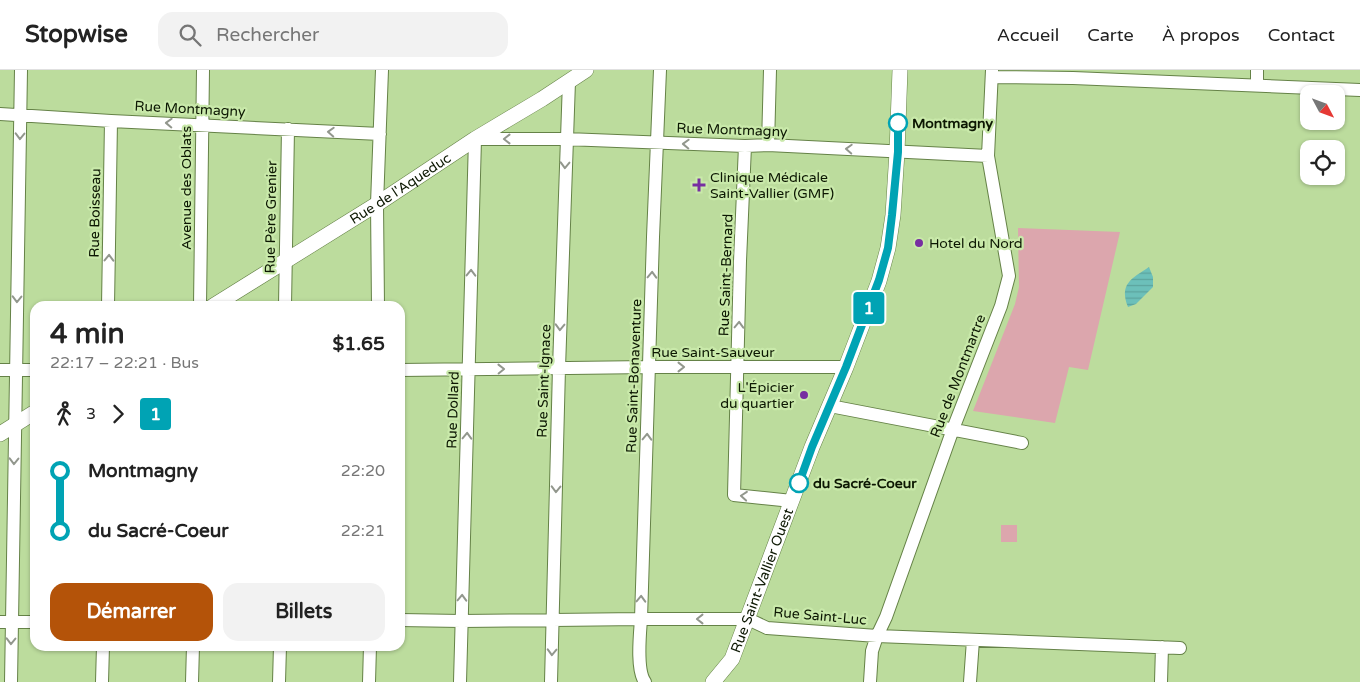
<!DOCTYPE html>
<html lang="fr">
<meta charset="utf-8">
<style>
body{margin:0;font-family:"Varela Round",sans-serif;background:#f2f2f2;color:#222;height:100vh;display:flex;flex-direction:column;font-size:19px;white-space:nowrap}
*{box-sizing:border-box;margin:0}
p{font-size:16px;color:#767676}
.icon{flex:none;width:28px;height:28px;fill:none;stroke:currentColor;stroke-width:2;stroke-linecap:round;stroke-linejoin:round}
.map{position:relative;flex:1;overflow:hidden}
.drawer{position:absolute;left:30px;top:231px;width:375px;height:350px;display:flex;flex-direction:column;background:#fff;border-radius:15px;box-shadow:0 1px 4px #0004}
.drawer>*{flex:none}
.badge{padding:0 10px;border-radius:4px;font-size:18px;line-height:32px}
.needle{width:32px;rotate:131deg}
.controls{position:absolute;left:1300px;top:15px;display:grid;gap:10px}
.controls a{display:grid;place-items:center;width:45px;height:45px;border-radius:10px;background:#fff;box-shadow:0 1px 4px #0004;font-size:25px}
.map>.badge{position:absolute;translate:-50% -50%;box-shadow:0 0 0 2px #fff}
.legs{display:flex;align-items:center;gap:8px;height:55px;padding:0 20px;font-size:16px}
.legs p{margin-inline-start:auto}
.summary{display:flex;align-items:center;justify-content:space-between;height:85px;padding:0 20px}
h1{font-size:28px;font-weight:800;line-height:38px}
.button{display:flex;gap:10px;margin-top:auto;padding:10px 20px}
.button a{flex:1;height:58px;border-radius:15px;background:#b45309;color:#fff;font-size:20px;font-weight:800;line-height:58px;text-align:center}
.button a+a{background:#f2f2f2;color:#222}
ul{padding:0 20px;list-style:none}
li{display:flex;align-items:center;gap:18px;height:60px;font-size:19px}
li i{display:grid;place-items:center;width:8px;height:100%;margin:0 6px;background:currentColor}
li i::after{content:'';width:12px;height:12px;margin:-6px;border:4px solid;border-radius:50%;background:#fff}
li p{margin-inline-start:auto}
li:first-child i{background:linear-gradient(#0000 50%,currentColor 0)}
li:last-child i{background:linear-gradient(currentColor 50%,#0000 0)}
header{display:flex;align-items:center;gap:30px;box-sizing:border-box;height:70px;padding:0 25px;background:#fff;border-bottom:1px solid #e0e0e0}
header strong{font-size:24px}
nav{display:flex;gap:28px;margin-inline-start:auto;font-size:18px}
.search{width:350px;height:45px;background:#f2f2f2;display:flex;align-items:center;gap:12px;box-sizing:border-box;padding:0 18px;border-radius:15px;color:#767676;font-size:19px}
.map>svg:first-child{display:block}
.green{fill:#dca6ad}
.water{fill:url(#water-rules)}
.lines{fill:none;stroke-linecap:round;stroke-linejoin:round}
.minor-casing{stroke:#658247;stroke-width:14}
.tertiary-casing{stroke:#658247;stroke-width:16}
.minor{stroke:#fff;stroke-width:12}
.tertiary{stroke:#fff;stroke-width:15}
.oneway{stroke:#92978d}
.line-1-casing{stroke:#fff;stroke-width:11}
.line-1{stroke:#00a3b4;stroke-width:8}
.stop-1-dot{fill:#fff;stroke:#00a3b4;stroke-width:2.5}
.poi-dot{fill:#772ea1;stroke:#c9e9aa;stroke-width:2}
.labels{text-anchor:middle;dominant-baseline:central;stroke-width:4.5;stroke-linejoin:round;paint-order:stroke}
.street-label{font-size:14px;fill:#0c1702;stroke:#c9e9aa}
.stop-label{font-size:14px;font-weight:bold;fill:#0c1702;stroke:#c9e9aa;text-anchor:start}
.poi-label{font-size:14px;fill:#0c1702;stroke:#c9e9aa;text-anchor:start}
</style>
<header>
<strong>Stopwise</strong>
<div class="search"><svg class="icon" aria-label="search" viewBox="0 0 24 24"><circle cx="10" cy="10" r="6"/><path d="M15 15l6 6"/></svg>Rechercher</div>
<nav><a>Accueil</a><a>Carte</a><a>À propos</a><a>Contact</a></nav>
</header>
<div class="map">
<svg width="1360" height="612" viewBox="0 0 1360 612">
<defs>
<pattern id="water-rules" width="6" height="5" patternUnits="userSpaceOnUse" patternTransform="scale(1.25)"><rect width="6" height="5" fill="#6cc0ba"/><path d="M0 2.5h6" fill="none" stroke="#5ca49e"/></pattern>
</defs>
<rect width="100%" height="100%" fill="#bcdc9d"/>
<path class="green" d="M1018,158L1120,162L1088,300L1069,297L1055,353L973,341L1015,234L1019,217Z
M1001,455H1017V472H1001Z"/>
<path class="water" d="M1149,197L1153,207V217L1136,234L1128,237C1119,214 1131,209 1149,197Z"/>
<g class="lines">
<g class="minor-casing">
<path id="minor" d="M992,7L1073,8L1360,20
M1257,15V0
M0,44L111,51L380,64
M768,75L770,0
M745,76L740,191L734,425L792,431
M108,236L111,51
M200,236L203,0
M285,236L288,59
M378,236L377,134L382,0
M0,300H35
M400,300L649,297H846
M830,336L1022,373
M400,550L461,551L641,549H748L767,558L877,566L1180,578
M0,552H35
M11,612L21,0
M102,612L103,576
M192,612L193,576
M279,612L280,576
M369,612L370,576
M460,612L475,69H566L745,76L768,75L988,86
M551,612L559,298L569,11
M645,612C636,600 640,564 641,549L653,167L660,0
M870,612L872,581L877,566L886,547L953,359L1001,236L1009,206L988,86L992,0
M970,612L973,570
M1161,612L1162,577"/>
</g>
<g class="tertiary-casing">
<g id="tertiary">
<path id="s1" d="M213,236L377,134L475,69L542,29L586,0"/>
<path d="M0,364L35,342"/>
<path id="s2" d="M713,612L732,589L812,377L846,297L879,211L888,178L893,145L897,82L900,0"/>
</g>
</g>
<use href="#minor" class="minor"/>
<use href="#tertiary" class="tertiary"/>
</g>
<defs><path id="oneway-chevron" d="M-2-3.5L2.5 0L-2 3.5" fill="none" stroke-width="1.6" stroke-linecap="round" stroke-linejoin="round" transform="scale(1.25)"/></defs>
<g class="oneway">
<use href="#oneway-chevron" transform="translate(169 53) rotate(-178)"/>
<use href="#oneway-chevron" transform="translate(331 62) rotate(-177)"/>
<use href="#oneway-chevron" transform="translate(20 66) rotate(91)"/>
<use href="#oneway-chevron" transform="translate(507 69) rotate(180)"/>
<use href="#oneway-chevron" transform="translate(686 74) rotate(-178)"/>
<use href="#oneway-chevron" transform="translate(849 79) rotate(-177)"/>
<use href="#oneway-chevron" transform="translate(565 95) rotate(92)"/>
<use href="#oneway-chevron" transform="translate(109 188) rotate(-89)"/>
<use href="#oneway-chevron" transform="translate(471 203) rotate(-89)"/>
<use href="#oneway-chevron" transform="translate(652 205) rotate(-88)"/>
<use href="#oneway-chevron" transform="translate(17 229) rotate(91)"/>
<use href="#oneway-chevron" transform="translate(739 255) rotate(-88)"/>
<use href="#oneway-chevron" transform="translate(560 257) rotate(92)"/>
<use href="#oneway-chevron" transform="translate(681 297)"/>
<use href="#oneway-chevron" transform="translate(501 299) rotate(-1)"/>
<use href="#oneway-chevron" transform="translate(467 366) rotate(-88)"/>
<use href="#oneway-chevron" transform="translate(647 367) rotate(-88)"/>
<use href="#oneway-chevron" transform="translate(14 391) rotate(91)"/>
<use href="#oneway-chevron" transform="translate(556 419) rotate(91)"/>
<use href="#oneway-chevron" transform="translate(744 426) rotate(-175)"/>
<use href="#oneway-chevron" transform="translate(462 528) rotate(-88)"/>
<use href="#oneway-chevron" transform="translate(641 529) rotate(-88)"/>
<use href="#oneway-chevron" transform="translate(700 549) rotate(-180)"/>
<use href="#oneway-chevron" transform="translate(11 571) rotate(91)"/>
<use href="#oneway-chevron" transform="translate(552 582) rotate(92)"/>
</g>
<g class="lines">
<g class="line-1-casing">
<path id="line-1" d="M799,413L812,377L846,297L879,210L888,178L892,145L898,82V53"/>
</g>
<use href="#line-1" class="line-1"/>
</g>
<g class="stop-1-dot">
<circle cx="898" cy="53" r="9"/>
<circle cx="799" cy="413" r="9"/>
</g>
<g class="poi-dot">
<path d="M696.5 107.5h5v5h5v5h-5v5h-5v-5h-5v-5h5z"/>
<circle cx="919" cy="173" r="5"/>
<circle cx="804" cy="325" r="5"/>
</g>
<g class="labels">
<g class="street-label">
<text transform="translate(190 39) rotate(3)">Rue Montmagny</text>
<text transform="translate(732 60) rotate(2)">Rue Montmagny</text>
<text transform="translate(186 118) rotate(-90)">Avenue des Oblats</text>
<text stroke="none"><textPath href="#s1" startOffset="221">Rue de l'Aqueduc</textPath></text>
<text transform="translate(95 143) rotate(-89)">Rue Boisseau</text>
<text transform="translate(271 147) rotate(-89)">Rue Père Grenier</text>
<text transform="translate(726 205) rotate(-88)">Rue Saint-Bernard</text>
<text x="713" y="282">Rue Saint-Sauveur</text>
<text transform="translate(634 306) rotate(-88)">Rue Saint-Bonaventure</text>
<text transform="translate(958 306) rotate(-69)">Rue de Montmartre</text>
<text transform="translate(544 311) rotate(-88)">Rue Saint-Ignace</text>
<text transform="translate(453 340) rotate(-88)">Rue Dollard</text>
<text stroke="none"><textPath href="#s2" startOffset="114">Rue Saint-Vallier Ouest</textPath></text>
<text transform="translate(820 546) rotate(5)">Rue Saint-Luc</text>
</g>
<g class="stop-label">
<text x="912" y="53">Montmagny</text>
<text x="813" y="413">du Sacré-Coeur</text>
</g>
<g class="poi-label">
<text x="710" y="107">Clinique Médicale<tspan x="710" dy="16">Saint-Vallier (GMF)</tspan></text>
<text x="929" y="173">Hotel du Nord</text>
<text x="794" y="317" text-anchor="end">L'Épicier<tspan x="794" dy="16">du quartier</tspan></text>
</g>
</g>
</svg>
<div class="controls">
<a><svg class="needle" viewBox="-14 -14 28 28"><path d="M0-13l5 13h-10z" fill="#e53935"/><path d="M0 13l5-13h-10z" fill="#767676"/></svg></a>
<a><svg class="icon" aria-label="locate" viewBox="0 0 24 24"><circle cx="12" cy="12" r="6"/><path d="M12 2v4M12 18v4M2 12h4M18 12h4"/></svg></a>
</div>
<b class="badge" style="left:869px;top:238px;background:#00a3b4;color:#fff">1</b>
<section class="drawer">
<div class="summary"><div><h1>4 min</h1><p>22:17 – 22:21 · Bus</p></div><b>$1.65</b></div>
<div class="legs"><svg class="icon" aria-label="walk" viewBox="0 0 24 24"><circle cx="13" cy="4" r="2"/><path d="M13 8l-2 6 4 7M11 14l-3 7M7 12l3-4h3l4 4"/></svg>3<svg class="icon" aria-label="forward" viewBox="0 0 24 24"><path d="M9 5l7 7-7 7"/></svg><b class="badge" style="background:#00a3b4;color:#fff">1</b></div>
<ul>
<li><i style="color:#00a3b4"></i><b>Montmagny</b><p>22:20</p></li>
<li><i style="color:#00a3b4"></i><b>du Sacré-Coeur</b><p>22:21</p></li>
</ul>
<div class="button"><a>Démarrer</a><a>Billets</a></div>
</section>
</div>
